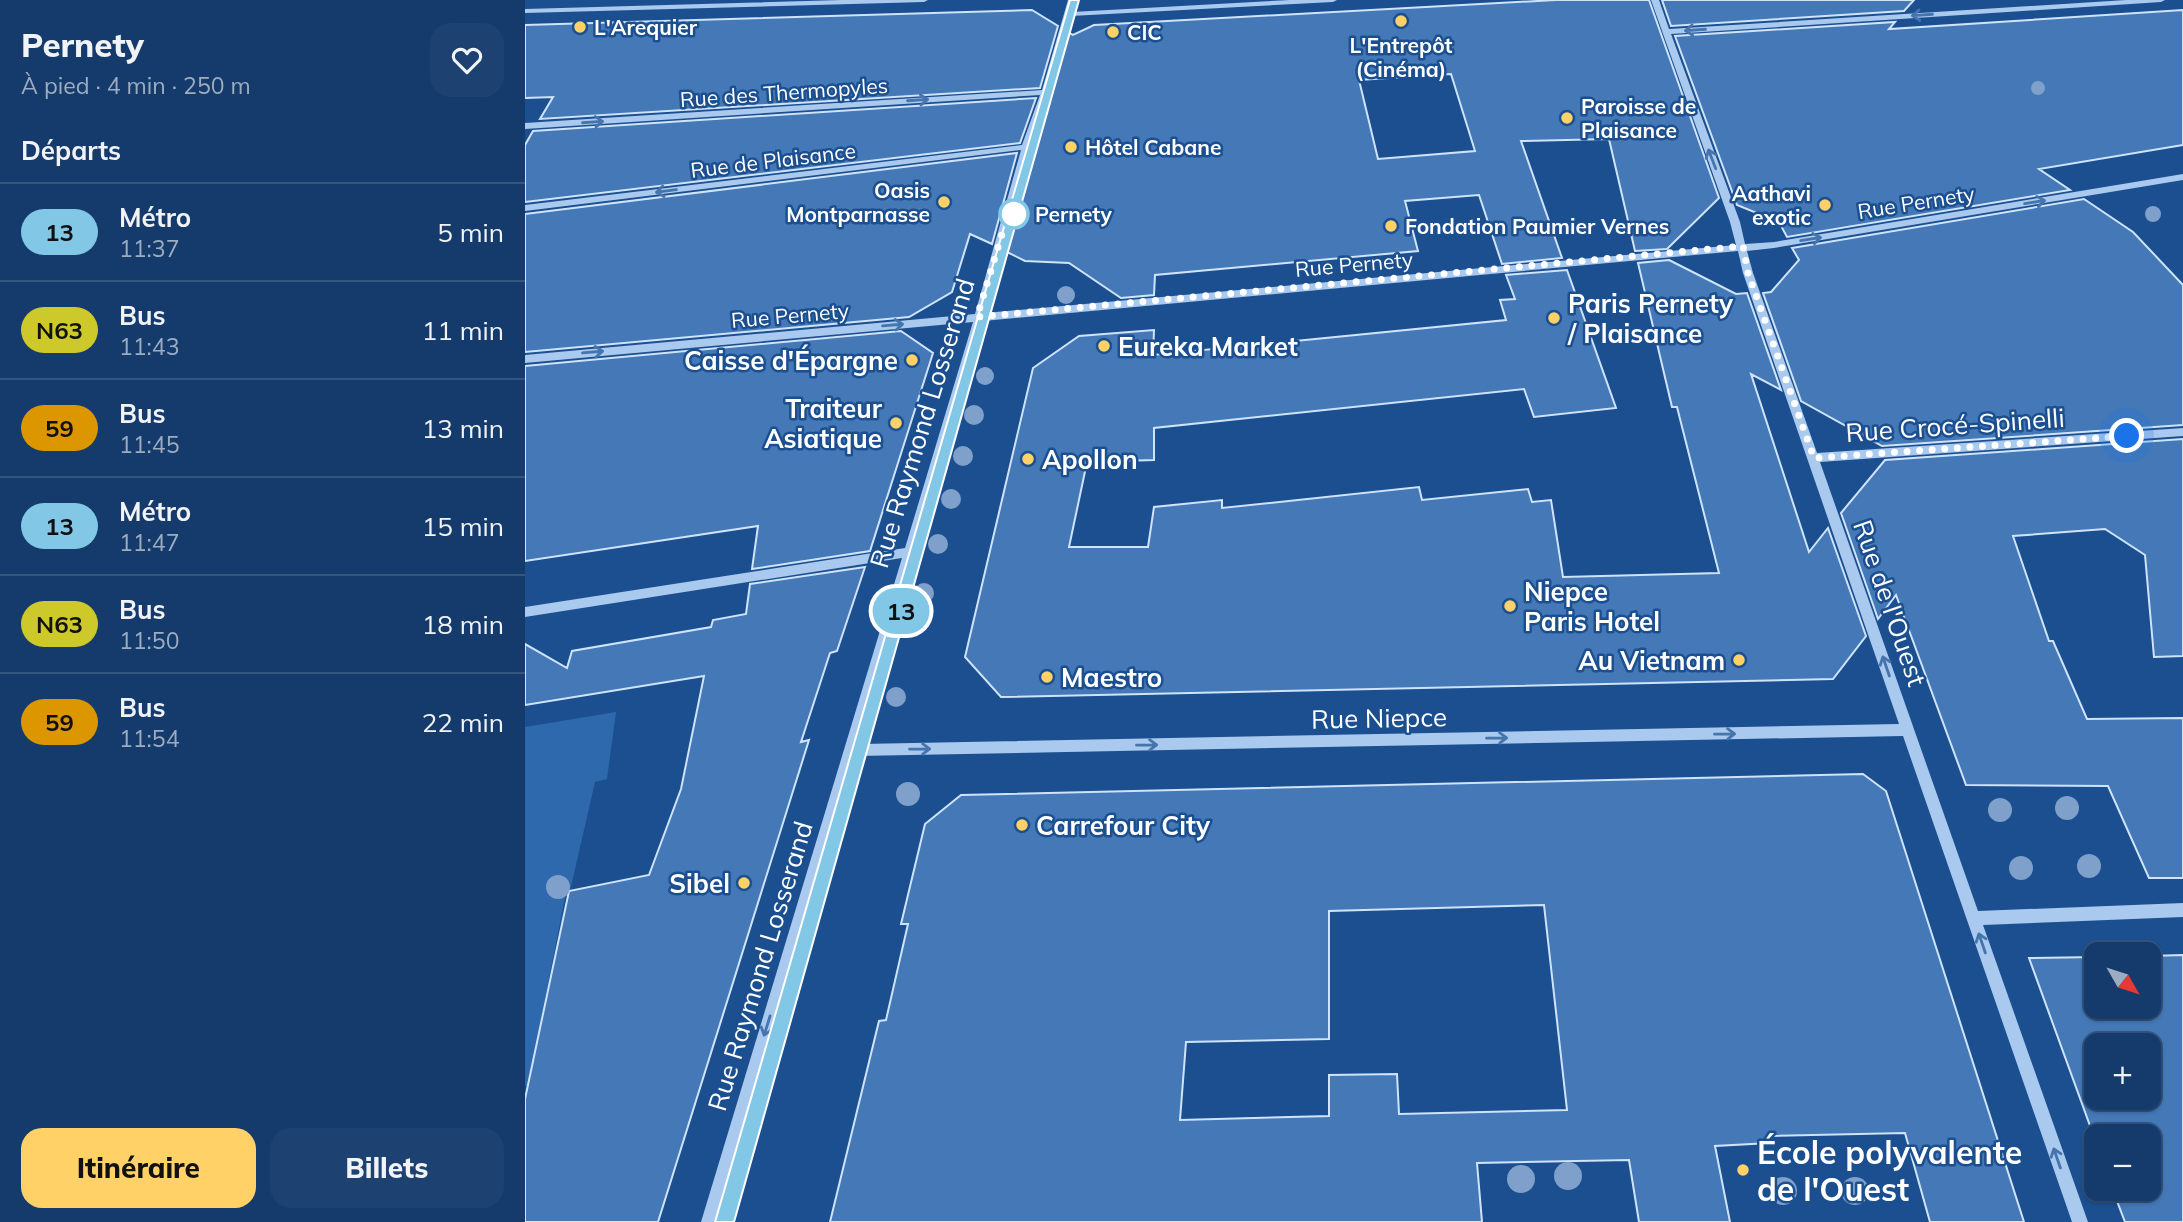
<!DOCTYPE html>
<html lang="fr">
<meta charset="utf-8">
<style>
body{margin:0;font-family:Mulish,sans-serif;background:#1d4271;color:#f1f3f6;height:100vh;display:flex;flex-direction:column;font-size:26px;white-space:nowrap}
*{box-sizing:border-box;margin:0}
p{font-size:23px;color:#9dadc1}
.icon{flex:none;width:38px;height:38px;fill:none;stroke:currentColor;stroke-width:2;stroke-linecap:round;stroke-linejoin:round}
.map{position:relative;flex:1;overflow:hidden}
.panel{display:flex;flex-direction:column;background:#143b6b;width:525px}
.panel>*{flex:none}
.badge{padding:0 14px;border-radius:23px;font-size:24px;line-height:46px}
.needle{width:46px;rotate:129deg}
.fabs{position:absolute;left:1559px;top:942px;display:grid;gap:14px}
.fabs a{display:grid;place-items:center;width:77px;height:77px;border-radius:14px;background:#143b6b;box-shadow:0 2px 5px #0004,0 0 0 2px #33557e;font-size:35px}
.you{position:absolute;width:35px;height:35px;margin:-18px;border:5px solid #fff;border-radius:50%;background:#1a73e8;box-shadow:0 0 0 10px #1a73e833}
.map>.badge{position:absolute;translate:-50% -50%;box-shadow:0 0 0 4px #fff}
h2{padding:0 21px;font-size:26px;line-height:63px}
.round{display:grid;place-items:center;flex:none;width:74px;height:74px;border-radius:21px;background:#1d4271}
.summary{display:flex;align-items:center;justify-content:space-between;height:119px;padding:0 21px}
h1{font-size:33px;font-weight:800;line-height:52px}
.primary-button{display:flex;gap:14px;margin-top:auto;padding:14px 21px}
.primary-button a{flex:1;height:80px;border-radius:21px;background:#ffd166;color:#111;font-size:28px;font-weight:800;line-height:80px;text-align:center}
.primary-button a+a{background:#1d4271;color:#f1f3f6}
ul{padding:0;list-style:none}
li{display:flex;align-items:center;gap:21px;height:98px;padding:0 21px;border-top:2px solid #33557e}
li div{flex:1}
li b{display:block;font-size:26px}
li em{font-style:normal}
li .badge{min-width:77px;font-weight:700;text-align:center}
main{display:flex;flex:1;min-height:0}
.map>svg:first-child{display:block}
.green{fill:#2e69ad}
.building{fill:#4478b7;stroke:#cfe3fa;stroke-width:2;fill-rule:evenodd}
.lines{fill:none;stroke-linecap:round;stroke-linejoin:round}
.minor{fill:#a9c9ee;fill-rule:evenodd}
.tree{fill:#7ea0ca}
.oneway{stroke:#4674ac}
.line{fill:#82c8e6;stroke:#fff;stroke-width:2}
.walk{stroke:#fff;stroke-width:7;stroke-dasharray:0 12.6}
.poi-dot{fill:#ffd166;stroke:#1b4f8f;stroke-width:2.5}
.stop-dot{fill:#fff;stroke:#82c8e6;stroke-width:3.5}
.labels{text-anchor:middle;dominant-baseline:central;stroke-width:5;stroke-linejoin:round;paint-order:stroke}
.far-poi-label{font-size:21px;font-weight:bold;fill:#fff;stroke:#1b4f8f;text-anchor:start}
.far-street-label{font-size:21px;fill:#fff;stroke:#1b4f8f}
.far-stop-label{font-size:21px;font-weight:bold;fill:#fff;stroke:#1b4f8f;text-anchor:start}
.poi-label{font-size:26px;font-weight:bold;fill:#fff;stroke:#1b4f8f;text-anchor:start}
.street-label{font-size:26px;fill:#fff;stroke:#1b4f8f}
.near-poi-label{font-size:32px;font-weight:bold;fill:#fff;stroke:#1b4f8f;text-anchor:start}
</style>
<main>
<section class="panel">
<div class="summary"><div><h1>Pernety</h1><p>À pied · 4 min · 250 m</p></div><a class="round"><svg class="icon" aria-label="heart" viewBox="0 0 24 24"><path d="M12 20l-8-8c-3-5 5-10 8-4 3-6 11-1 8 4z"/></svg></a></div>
<h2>Départs</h2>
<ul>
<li><span class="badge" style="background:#82c8e6;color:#111">13</span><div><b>Métro</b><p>11:37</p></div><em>5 min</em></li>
<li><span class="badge" style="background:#cec92a;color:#111">N63</span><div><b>Bus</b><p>11:43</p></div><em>11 min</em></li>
<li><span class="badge" style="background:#dc9600;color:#111">59</span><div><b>Bus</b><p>11:45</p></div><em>13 min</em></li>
<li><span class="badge" style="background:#82c8e6;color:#111">13</span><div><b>Métro</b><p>11:47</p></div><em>15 min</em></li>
<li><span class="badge" style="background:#cec92a;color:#111">N63</span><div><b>Bus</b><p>11:50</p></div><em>18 min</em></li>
<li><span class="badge" style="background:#dc9600;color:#111">59</span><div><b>Bus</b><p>11:54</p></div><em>22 min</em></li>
</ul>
<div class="primary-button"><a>Itinéraire</a><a>Billets</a></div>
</section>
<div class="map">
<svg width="1658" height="1222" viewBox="0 0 1658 1222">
<rect width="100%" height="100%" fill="#1b4f8f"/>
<path class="green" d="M91,712L82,779L70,782L45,891L41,892L3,1086H0V727Z"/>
<path class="building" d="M1031,0H1124L1194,198L1142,249L1110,251L1084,139L996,141L1037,258L977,264L954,195L880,201L893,251L630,275L629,295L596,298L544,263L500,261L480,251L508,148L544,33L548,35L569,25ZM926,74L950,151L853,159L834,80Z
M1137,0H1389L1379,11L1146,26Z
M507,10L533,26L515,88L15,119L28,97L0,98V25Z
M1658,10V145L1514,169L1545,190L1262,237L1254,222L1212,205L1150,36L1370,22L1364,29Z
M511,98L495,143L0,202V145L8,131Z
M492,153L467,244L445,234L427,292L384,317L0,352V214Z
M1559,199L1608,232L1658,285V425L1357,446L1276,401L1238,293L1246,292L1274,260L1267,248Z
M1144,260L1211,294L1222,293L1256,390L1226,374L1284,552L1303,528L1341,636L1308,679L476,697L440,657L508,368L554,336L629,330L628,355L981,320L975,300L990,299L981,275L1042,270L1091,408L1009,417L999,389L629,428V460L562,462L544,547H623L629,507L697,500V508L894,487L897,500L1003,489L1007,502L1026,500L1038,577L1194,573L1152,407H1147L1113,263Z
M376,331L408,353L345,551L227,569L233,526L0,561V366Z
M1658,439V656L1629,657L1620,555L1580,529L1488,536L1524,641H1528L1562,719L1658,718V878H1624L1583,786L1441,785L1371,595L1353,619L1316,513L1360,460Z
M340,567L312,651L305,653L276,742L284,740L133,1222H0V1099L44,891L124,875L156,789L179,676L0,705V644L42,668L47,651L186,627L188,620L221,614L225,584Z
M1338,774L1361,791L1499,1222H1405L1380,1133L1244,1136L1245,1143L1190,1146L1205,1222H1114L1104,1160L952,1163L957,1222H305L354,1021L361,1020L383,924H376L400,824L436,795ZM1019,905L1042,1110L874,1114L872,1074L804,1075V1116L655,1120L661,1042L804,1039V911Z
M1658,955V1222H1600L1587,1188H1624V1136H1572V1145L1504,958L1572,957V1006H1624V956ZM1572,1045H1624V1097H1572Z"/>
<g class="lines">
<path class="minor" d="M316,0H403L399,2L0,13V9Z
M543,0H551L547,12L765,0H812L808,2L546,16L524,92L505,147L460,313L1211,245L1205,222L1126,0H1134L1144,29L1601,0H1640L1636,2L1146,34L1215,222L1220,244L1249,242L1658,174V180L1249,248L1222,251L1228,273L1292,453L1658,428V436L1295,462L1453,911L1658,903V917L1458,925L1563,1222H1547L1378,736L332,756L192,1222H176L377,558L0,617V607L380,548L448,322L0,363V355L450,314L496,150L0,211V205L497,145L515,95L0,129V123L517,90ZM1213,251L1218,273L1374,724L336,744L458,321Z"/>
</g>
<g class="tree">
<circle cx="1513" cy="88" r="7"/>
<circle cx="1628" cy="214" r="8"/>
<circle cx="541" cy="295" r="9"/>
<circle cx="460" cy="376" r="9"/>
<circle cx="449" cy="415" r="10"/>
<circle cx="438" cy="456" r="10"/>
<circle cx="426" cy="499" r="10"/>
<circle cx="413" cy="544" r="10"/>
<circle cx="399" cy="593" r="10"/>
<circle cx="371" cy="697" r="10"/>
<circle cx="383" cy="794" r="12"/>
<circle cx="1542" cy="808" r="12"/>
<circle cx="1475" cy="810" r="12"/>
<circle cx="1564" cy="866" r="12"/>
<circle cx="1496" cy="868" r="12"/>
<circle cx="33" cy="887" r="12"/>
<circle cx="1043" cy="1176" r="14"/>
<circle cx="996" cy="1179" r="14"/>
<circle cx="1258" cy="1191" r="14"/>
<circle cx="1330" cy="1191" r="14"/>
</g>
<defs><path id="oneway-shaft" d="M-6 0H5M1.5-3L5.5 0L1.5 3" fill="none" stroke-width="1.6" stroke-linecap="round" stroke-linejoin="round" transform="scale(1.75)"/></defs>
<g class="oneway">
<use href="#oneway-shaft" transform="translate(1397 15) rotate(176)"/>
<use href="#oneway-shaft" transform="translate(1170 30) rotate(176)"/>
<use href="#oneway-shaft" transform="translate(393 100) rotate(-4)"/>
<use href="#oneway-shaft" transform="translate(68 122) rotate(-4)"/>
<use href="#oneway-shaft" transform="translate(1187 159) rotate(-111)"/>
<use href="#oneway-shaft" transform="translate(141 191) rotate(173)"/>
<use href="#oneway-shaft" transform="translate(1510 202) rotate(-9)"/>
<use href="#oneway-shaft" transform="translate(1286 239) rotate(-9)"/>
<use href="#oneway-shaft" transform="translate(368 325) rotate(-5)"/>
<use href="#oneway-shaft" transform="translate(68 352) rotate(-5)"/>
<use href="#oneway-shaft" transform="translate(1361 666) rotate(-109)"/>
<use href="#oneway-shaft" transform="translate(1200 734) rotate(-1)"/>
<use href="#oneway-shaft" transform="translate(972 738) rotate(-1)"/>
<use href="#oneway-shaft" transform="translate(622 745) rotate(-1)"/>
<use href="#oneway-shaft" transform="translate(395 749) rotate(-1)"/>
<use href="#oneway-shaft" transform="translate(1457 943) rotate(-109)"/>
<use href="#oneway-shaft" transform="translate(242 1026) rotate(107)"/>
<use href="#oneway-shaft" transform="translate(1532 1158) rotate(-109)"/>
</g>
<path class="line" d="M545,0H554L209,1222H190Z"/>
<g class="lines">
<path class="walk" d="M489,214L480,224L452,317L1218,246L1223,273L1289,458L1602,436"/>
</g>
<g class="poi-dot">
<circle cx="876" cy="21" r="7"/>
<circle cx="55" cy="27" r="7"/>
<circle cx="588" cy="32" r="7"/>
<circle cx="1042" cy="118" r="7"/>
<circle cx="546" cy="147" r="7"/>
<circle cx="419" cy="202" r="7"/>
<circle cx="1300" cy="205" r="7"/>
<circle cx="866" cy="226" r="7"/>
<circle cx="1029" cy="318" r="7"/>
<circle cx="579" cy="346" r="7"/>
<circle cx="387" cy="360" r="7"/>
<circle cx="371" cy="423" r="7"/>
<circle cx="503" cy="459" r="7"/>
<circle cx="985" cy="606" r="7"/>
<circle cx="1214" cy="660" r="7"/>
<circle cx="522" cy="677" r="7"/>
<circle cx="497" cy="825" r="7"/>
<circle cx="219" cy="883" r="7"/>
<circle cx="1218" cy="1170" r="7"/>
</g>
<circle class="stop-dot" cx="489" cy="214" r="14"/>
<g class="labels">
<g class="far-poi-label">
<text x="69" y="27">L'Arequier</text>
<text x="602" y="32">CIC</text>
<text x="876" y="45" text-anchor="middle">L'Entrepôt<tspan x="876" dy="24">(Cinéma)</tspan></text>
<text x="1056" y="106">Paroisse de<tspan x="1056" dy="24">Plaisance</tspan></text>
<text x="560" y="147">Hôtel Cabane</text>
<text x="405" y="190" text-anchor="end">Oasis<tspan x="405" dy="24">Montparnasse</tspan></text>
<text x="1286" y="193" text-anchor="end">Aathavi<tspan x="1286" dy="24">exotic</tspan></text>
<text x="880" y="226">Fondation Paumier Vernes</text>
</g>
<g class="far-street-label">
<text transform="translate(259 92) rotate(-4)">Rue des Thermopyles</text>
<text transform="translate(248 160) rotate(-7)">Rue de Plaisance</text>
<text transform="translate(1391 202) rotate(-9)">Rue Pernety</text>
<text transform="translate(829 264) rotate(-5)">Rue Pernety</text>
<text transform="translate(265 315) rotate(-5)">Rue Pernety</text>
</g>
<g class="far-stop-label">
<text x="510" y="214">Pernety</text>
</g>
<g class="poi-label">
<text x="1043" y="303">Paris Pernety<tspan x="1043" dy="30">/ Plaisance</tspan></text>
<text x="593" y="346">Eureka Market</text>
<text x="373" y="360" text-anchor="end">Caisse d'Épargne</text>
<text x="357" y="408" text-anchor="end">Traiteur<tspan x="357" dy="30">Asiatique</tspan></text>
<text x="517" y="459">Apollon</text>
<text x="999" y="591">Niepce<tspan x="999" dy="30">Paris Hotel</tspan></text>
<text x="1200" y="660" text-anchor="end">Au Vietnam</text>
<text x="536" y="677">Maestro</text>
<text x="511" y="825">Carrefour City</text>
<text x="205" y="883" text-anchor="end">Sibel</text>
</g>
<g class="street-label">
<text transform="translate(397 423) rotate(-73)">Rue Raymond Losserand</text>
<text transform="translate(1430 425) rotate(-4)">Rue Crocé-Spinelli</text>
<text transform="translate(1365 603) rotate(71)">Rue de l'Ouest</text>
<text transform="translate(854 718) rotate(-1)">Rue Niepce</text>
<text transform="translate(235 966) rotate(-73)">Rue Raymond Losserand</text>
</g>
<g class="near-poi-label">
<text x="1232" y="1152">École polyvalente<tspan x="1232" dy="37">de l'Ouest</tspan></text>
</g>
</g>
</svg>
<div class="fabs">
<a><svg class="needle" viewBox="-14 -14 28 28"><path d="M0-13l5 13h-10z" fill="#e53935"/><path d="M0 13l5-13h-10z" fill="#9dadc1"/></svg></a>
<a>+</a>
<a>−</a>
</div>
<div class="you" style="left:1602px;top:436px"></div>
<b class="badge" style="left:376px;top:611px;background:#82c8e6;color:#111">13</b>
</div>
</main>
